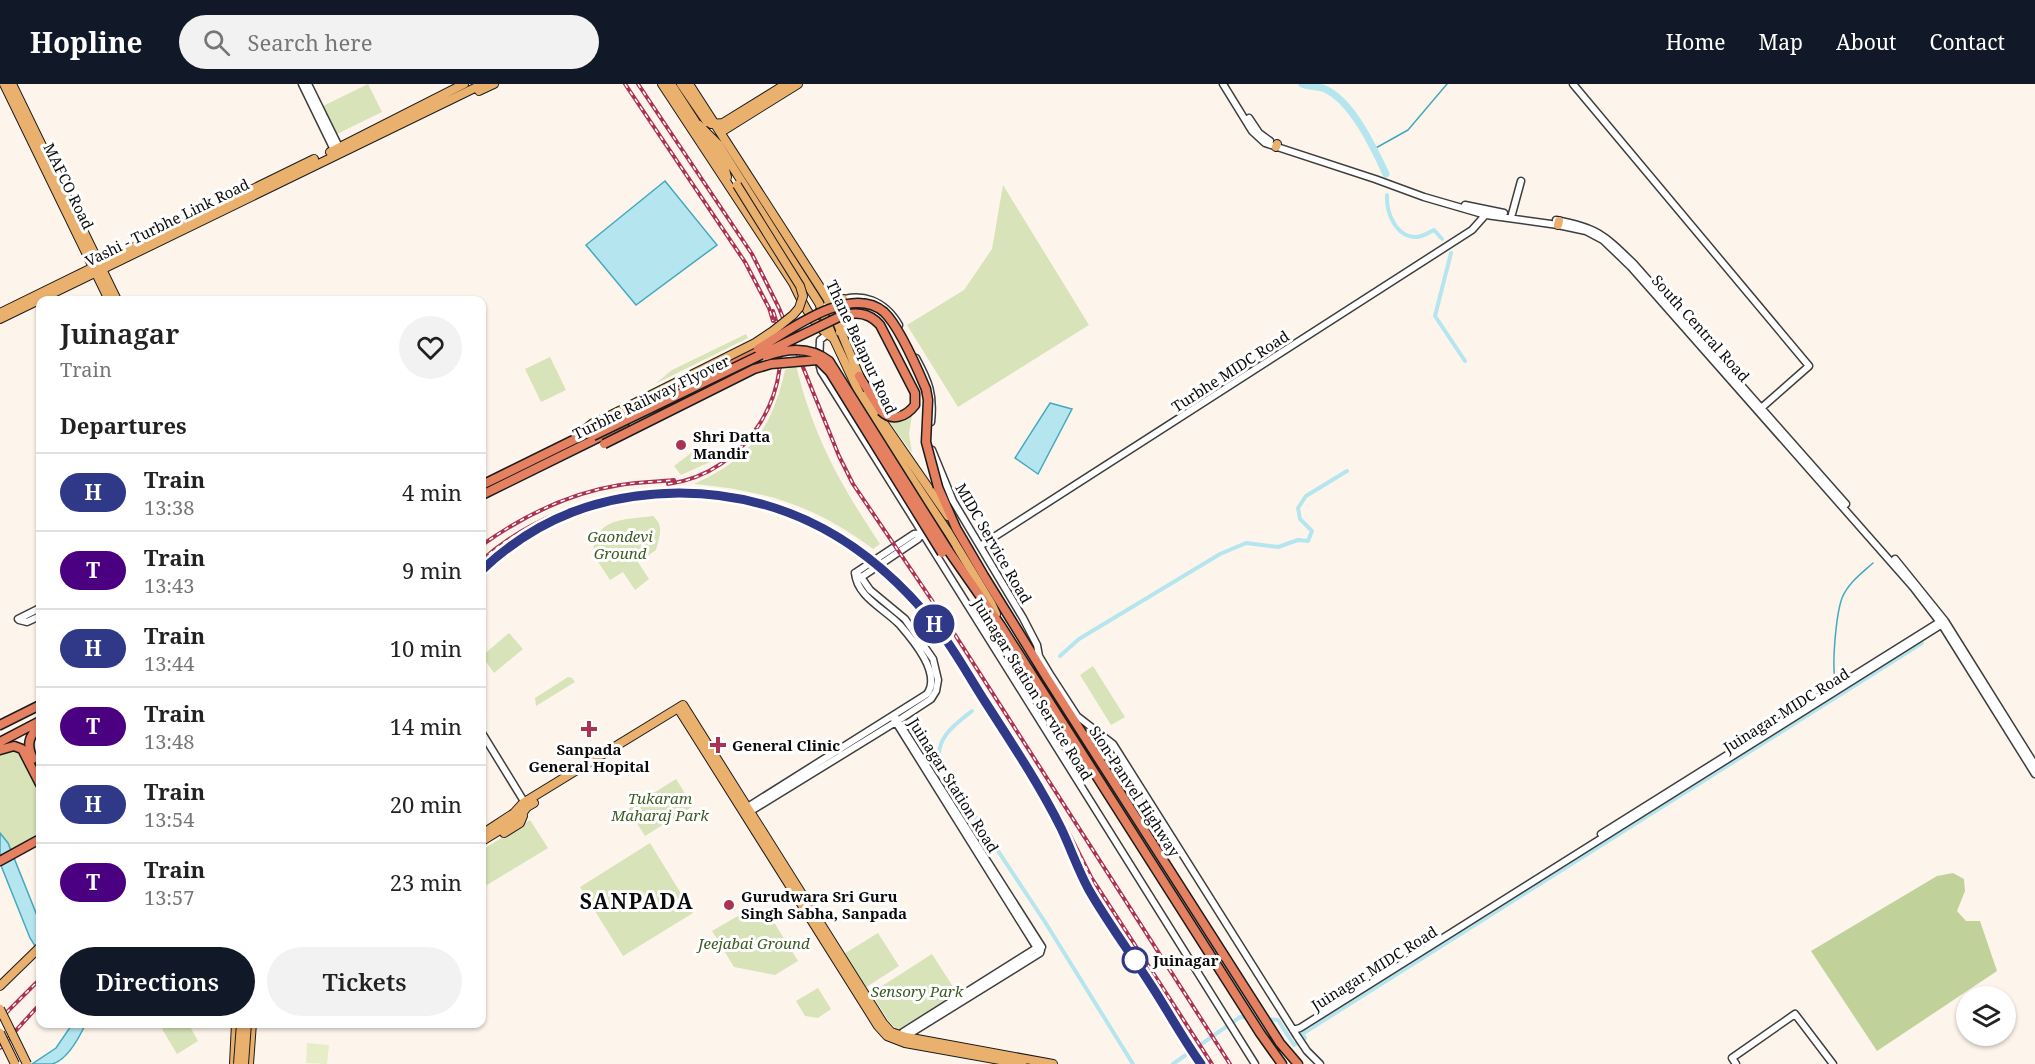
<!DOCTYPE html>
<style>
body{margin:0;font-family:"Noto Serif",serif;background:#f2f2f2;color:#222;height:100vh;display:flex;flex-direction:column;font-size:22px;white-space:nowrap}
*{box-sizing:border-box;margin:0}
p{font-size:20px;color:#767676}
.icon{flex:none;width:33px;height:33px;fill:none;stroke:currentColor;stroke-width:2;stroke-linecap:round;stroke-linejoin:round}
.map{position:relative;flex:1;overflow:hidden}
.sheet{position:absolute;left:36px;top:212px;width:450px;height:732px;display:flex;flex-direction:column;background:#fff;border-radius:12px;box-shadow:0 2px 4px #0004}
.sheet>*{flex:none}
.badge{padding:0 12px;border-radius:20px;font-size:21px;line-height:39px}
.tools{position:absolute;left:1956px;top:902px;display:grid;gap:12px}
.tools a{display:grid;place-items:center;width:60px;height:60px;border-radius:50%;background:#fff;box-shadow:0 2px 4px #0004;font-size:30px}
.map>.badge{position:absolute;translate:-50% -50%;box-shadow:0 0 0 3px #fff}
h2{padding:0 24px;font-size:22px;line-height:54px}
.round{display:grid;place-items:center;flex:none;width:63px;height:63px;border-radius:32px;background:#f2f2f2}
.head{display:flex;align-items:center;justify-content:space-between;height:102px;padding:0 24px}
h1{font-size:28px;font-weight:600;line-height:45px}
.button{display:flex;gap:12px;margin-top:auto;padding:12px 24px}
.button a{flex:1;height:69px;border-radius:36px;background:#111827;color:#fff;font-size:24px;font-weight:600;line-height:69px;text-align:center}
.button a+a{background:#f2f2f2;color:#222}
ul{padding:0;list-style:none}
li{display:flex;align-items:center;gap:18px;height:78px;padding:0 24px;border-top:2px solid #e0e0e0}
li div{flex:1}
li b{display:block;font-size:22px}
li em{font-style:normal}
li .badge{min-width:66px;font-weight:700;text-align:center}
header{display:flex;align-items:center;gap:36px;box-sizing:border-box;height:84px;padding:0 30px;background:#111827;color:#fff}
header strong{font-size:28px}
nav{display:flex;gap:33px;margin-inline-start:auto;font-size:21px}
.search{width:420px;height:54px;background:#f2f2f2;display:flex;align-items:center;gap:15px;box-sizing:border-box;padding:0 21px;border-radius:33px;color:#767676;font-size:22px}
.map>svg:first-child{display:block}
.green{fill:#d8e3b9}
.forest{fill:#c0d29a}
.pitch{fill:#e7ecc9}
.water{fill:#b5e6ef;stroke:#43a9bf;stroke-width:1.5}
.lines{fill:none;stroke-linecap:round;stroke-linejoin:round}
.stream{stroke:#43a9bf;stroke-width:1.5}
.canal{stroke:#b5e6ef;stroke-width:4}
.river{stroke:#b5e6ef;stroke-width:7}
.minor-casing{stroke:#3e3e3e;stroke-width:9}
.major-casing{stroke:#1c1c1c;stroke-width:10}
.highway-casing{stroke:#1c1c1c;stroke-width:11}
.minor{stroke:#fff;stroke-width:6}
.major{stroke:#eab06e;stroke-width:8}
.highway{stroke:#e58061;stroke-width:8}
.rail-casing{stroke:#ac3253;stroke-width:4}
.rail{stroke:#fff;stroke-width:1.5;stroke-dasharray:4.5;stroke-linecap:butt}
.major-bridge-casing{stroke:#1c1c1c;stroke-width:10;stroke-linecap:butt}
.highway-bridge-casing{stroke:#1c1c1c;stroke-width:11;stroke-linecap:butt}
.major-bridge{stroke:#eab06e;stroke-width:8}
.highway-bridge{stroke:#e58061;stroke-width:8}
.line-casing{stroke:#fff;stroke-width:14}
.line{stroke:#303888;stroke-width:9}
.poi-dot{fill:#ac3253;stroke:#fff;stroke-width:2}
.stop-dot{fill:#fff;stroke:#303888;stroke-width:3}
.labels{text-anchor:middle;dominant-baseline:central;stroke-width:6;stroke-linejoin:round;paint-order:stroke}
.street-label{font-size:15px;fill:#0b0b0b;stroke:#fff}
.poi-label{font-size:15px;font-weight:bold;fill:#0b0b0b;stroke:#fff;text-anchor:start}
.park-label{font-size:15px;font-style:italic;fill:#3b5b23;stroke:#fff}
.stop-label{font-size:15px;font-weight:bold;fill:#0b0b0b;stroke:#fff;text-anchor:start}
.district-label{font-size:21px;font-weight:bold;letter-spacing:1.5px;fill:#0b0b0b;stroke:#fff}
</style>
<header>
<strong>Hopline</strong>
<div class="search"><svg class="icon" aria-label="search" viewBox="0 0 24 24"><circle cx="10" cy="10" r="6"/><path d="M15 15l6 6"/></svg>Search here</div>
<nav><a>Home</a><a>Map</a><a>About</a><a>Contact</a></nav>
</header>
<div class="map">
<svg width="2035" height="980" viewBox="0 0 2035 980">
<rect width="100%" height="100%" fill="#fdf5eb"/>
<path class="green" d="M368,0L382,28L337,50L323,22Z
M1003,101L1089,241L958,323L907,241L964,206L992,165Z
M746,250L748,254L655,300L672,286Z
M550,273L566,306L541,318L525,285Z
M796,281C813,352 840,400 880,460L873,465C814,421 766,407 694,400C749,376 772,345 785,286Z
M912,331L909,350L912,369L888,336L901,337Z
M699,363L710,378L681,391L674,382Z
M653,432C665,442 659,453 656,466L638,478L649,495L635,506L623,488L610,496C605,488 598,479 595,471C592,465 594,458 597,452C607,433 634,435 653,432Z
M509,549L523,565L494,589L482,572Z
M1093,582L1125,633L1111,641L1080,591Z
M568,593L572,594L575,598L536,622L535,614Z
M7,667H16C32,677 50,734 37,750C29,760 12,765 0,771V671Z
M676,695L693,722L645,752L628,725Z
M530,736L548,764L487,801L482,792V766Z
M650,759L693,829L623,872L580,803Z
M750,825L775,840L798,877L775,891L734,883L712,847Z
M878,849L899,882L865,904L844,870Z
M932,870L957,909L899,945H896L888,936L871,909Z
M818,904L831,925L818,934L805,932L796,917Z
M172,939H188L198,957L177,970L162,945Z"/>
<path class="forest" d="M1953,789L1964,795L1965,807L1957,827L1966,837H1980L1997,887L1877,967L1811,867L1937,792Z"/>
<path class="pitch" d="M307,959L329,961L327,980L306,979Z"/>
<path class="water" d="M665,97L717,161L636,221L586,161Z
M1050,319L1072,325L1038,390L1015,374Z
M0,749L8,759L40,839V870L30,854L0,779Z
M73,939H86C80,952 68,976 52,980C46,980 38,980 32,980L56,964Z"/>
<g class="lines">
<path class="stream" d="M1374,65L1408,46L1447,0
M1836,600C1831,584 1836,531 1842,514C1848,499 1862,489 1873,479"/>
<path class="canal" d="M1387,111C1386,129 1396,153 1416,153C1422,153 1428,149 1434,146L1442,155
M1451,169L1435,232L1465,277
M1060,572L1079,555L1220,470L1246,459L1278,463L1298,456L1308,457L1312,447L1300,435L1298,424L1306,412L1347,387
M972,627C955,640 934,655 940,679L1045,838L1133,980
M1173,980L1240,933L1278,936L1294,961L1305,954L1302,950L1922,559"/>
<path class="river" d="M1302,0C1309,3 1318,2 1325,5C1352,17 1374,64 1386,90"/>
<g class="minor-casing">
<path id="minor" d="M302,0L336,70
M308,0L341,67
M1223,0L1252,47L1265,59L1375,95L1424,113L1486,131L1558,141L1586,147L1603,156L1631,183L1913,503L1942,541L2035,690
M1573,0L1809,282L1759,326
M1249,34L1259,49L1270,57
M1465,121L1504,129
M1512,130L1521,97
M1556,136C1598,144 1604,151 1634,180L1846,420
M819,227C823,222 829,220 835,218C862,207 885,217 899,241
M830,248L820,256L819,279L821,287L1255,980
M916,274C929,298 934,310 931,338
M932,366L953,417L1023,534L1037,561L1039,572L1051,592L1077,632L1113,660L1297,952L1307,967L1320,980
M980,462L1472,146L1488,128
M1895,475L1945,537L2035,681
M855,489L914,450L922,449
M860,494L918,455L922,449
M18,535L40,524
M19,536L27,538L40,532
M896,634L1042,863
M894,635L1040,869
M482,649L525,719
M746,724L927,610C942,590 913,556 900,541C885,525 857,513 855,489
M747,727H751L899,636L931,615L936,607L938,596L933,575L905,535L870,506L861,493L855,489
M1601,750L1941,537
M1293,946L1300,944L1944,539
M899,954L903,948L1038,863
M903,954L1040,869L1041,866
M1736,980L1732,974L1795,930L1833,980"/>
</g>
<g class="major-casing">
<path id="major" d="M4,0L109,216
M12,0L117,216
M662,0L793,199C802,218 813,242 833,254
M671,0L724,82L727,93
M681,0L707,38
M689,0L827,214L861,296
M479,7L494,0
M706,36L711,40L723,39L786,0
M699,41L718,60L819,219L832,251L870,332L948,448L991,519L996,530
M721,48L798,0
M1276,63L1277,60
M330,68L464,0
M1558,141L1559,137
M0,229L314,75
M0,235L483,0
M840,248L845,235L843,215
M867,310L876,328L948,432
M578,351L593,339L609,332
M678,624L878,942L887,952L905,959L1022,980
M504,749L520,739L523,732
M482,750L514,729L523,719L683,621L883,939L891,948L906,953L1053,980
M482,757L518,735L527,723L534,719
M0,902L40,863
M234,980L236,939
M249,980L252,939"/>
</g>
<g class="highway-casing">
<path id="highway" d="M859,292L881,327
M482,401L758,265
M938,403L956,444L984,492L1047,594L1280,959L1298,980
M482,411L624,341
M948,466L1001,542L1260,949L1282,980
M0,641L40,621
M0,658L40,637
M0,666L14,662L22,665L40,700
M33,675C26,660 29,652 40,641
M0,777L40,755"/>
</g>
<use href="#minor" class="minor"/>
<use href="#major" class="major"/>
<use href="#highway" class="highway"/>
<g class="rail-casing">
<path id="rail" d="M625,0L745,178L769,224L773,237
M638,0L752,170L779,224L839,372L853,400L952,546L1230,980
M668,400C747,390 801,303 773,227
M482,461C523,432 569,409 620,401C638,398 656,398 674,396
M482,476C527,436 587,413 647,408C766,397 876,450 944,549
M936,543L1039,703L1057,736
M1057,726L1091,793L1212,980
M0,935L40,895
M0,964L40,920"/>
</g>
<use href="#rail" class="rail"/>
<g class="major-bridge-casing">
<path id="major-bridge" d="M609,332L755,259L773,247L793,231L799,224L803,212L800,202L737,101
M0,925L27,980
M0,949L15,980
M238,980L241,939
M244,980L247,939"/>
</g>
<g class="highway-bridge-casing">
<path id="highway-bridge" d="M758,265C788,247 851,199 884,228C899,242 918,286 926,305L928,316L926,358L938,403
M766,272C788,264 810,262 829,277L948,466
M593,352L839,233C854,227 869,228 880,241L915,309V321C906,333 892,338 881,327
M604,360L754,285L771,280L818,276L830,288L942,469"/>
</g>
<use href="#major-bridge" class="major-bridge"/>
<use href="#highway-bridge" class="highway-bridge"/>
</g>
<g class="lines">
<g class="line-casing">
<path id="line" d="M482,486C538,433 602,410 679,409C786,409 871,460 936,542C954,565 968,591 984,616C1011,658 1039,700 1061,744C1071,765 1078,786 1089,806C1108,839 1131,870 1151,901C1168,927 1183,955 1201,980"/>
</g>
<use href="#line" class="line"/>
</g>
<g class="poi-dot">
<circle cx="681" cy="361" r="6"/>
<path d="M586 636h6v6h6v6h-6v6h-6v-6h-6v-6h6z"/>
<path d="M715 652h6v6h6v6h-6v6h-6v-6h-6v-6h6z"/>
<circle cx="729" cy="821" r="6"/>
</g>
<circle class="stop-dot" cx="1135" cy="876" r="12"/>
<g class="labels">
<g class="street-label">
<text transform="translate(69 102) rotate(64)">MAFCO Road</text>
<text transform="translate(167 138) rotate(-26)">Vashi - Turbhe Link Road</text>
<text transform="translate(1701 244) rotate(48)">South Central Road</text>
<text transform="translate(862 263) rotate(65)">Thane Belapur Road</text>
<text transform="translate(1230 287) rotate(-33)">Turbhe MIDC Road</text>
<text transform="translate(651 313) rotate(-26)">Turbhe Railway Flyover</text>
<text transform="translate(994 459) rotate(60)">MIDC Service Road</text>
<text transform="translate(1033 605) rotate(58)">Juinagar Station Service Road</text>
<text transform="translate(1786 626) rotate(-32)">Juinagar MIDC Road</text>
<text transform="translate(954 701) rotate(58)">Juinagar Station Road</text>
<text transform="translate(1135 707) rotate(57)">Sion-Panvel Highway</text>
<text transform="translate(1374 884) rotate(-32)">Juinagar MIDC Road</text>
</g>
<g class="poi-label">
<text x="693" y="352">Shri Datta<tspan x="693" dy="17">Mandir</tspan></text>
<text x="732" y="661">General Clinic</text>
<text x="589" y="665" text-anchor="middle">Sanpada<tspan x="589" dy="17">General Hopital</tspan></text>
<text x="741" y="812">Gurudwara Sri Guru<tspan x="741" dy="17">Singh Sabha, Sanpada</tspan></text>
</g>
<g class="park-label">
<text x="620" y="452">Gaondevi<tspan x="620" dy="17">Ground</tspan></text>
<text x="660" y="714">Tukaram<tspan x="660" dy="17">Maharaj Park</tspan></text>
<text x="754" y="859">Jeejabai Ground</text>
<text x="917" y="907">Sensory Park</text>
</g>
<g class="stop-label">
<text x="1153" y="876">Juinagar</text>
</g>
<g class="district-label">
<text x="637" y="817">SANPADA</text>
</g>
</g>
</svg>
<div class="tools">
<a><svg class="icon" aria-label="layers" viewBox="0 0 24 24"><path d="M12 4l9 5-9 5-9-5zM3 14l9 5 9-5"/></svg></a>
</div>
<b class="badge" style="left:934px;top:540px;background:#303888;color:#fff">H</b>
<section class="sheet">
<div class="head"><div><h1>Juinagar</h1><p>Train</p></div><a class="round"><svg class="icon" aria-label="heart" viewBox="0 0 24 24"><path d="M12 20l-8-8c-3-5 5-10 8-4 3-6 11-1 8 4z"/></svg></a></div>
<h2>Departures</h2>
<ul>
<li><span class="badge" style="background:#303888;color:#fff">H</span><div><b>Train</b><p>13:38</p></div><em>4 min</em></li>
<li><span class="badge" style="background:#4b0082;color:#fff">T</span><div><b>Train</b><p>13:43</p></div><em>9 min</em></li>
<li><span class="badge" style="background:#303888;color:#fff">H</span><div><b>Train</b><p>13:44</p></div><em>10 min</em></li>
<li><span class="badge" style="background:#4b0082;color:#fff">T</span><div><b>Train</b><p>13:48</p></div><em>14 min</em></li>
<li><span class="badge" style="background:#303888;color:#fff">H</span><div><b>Train</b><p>13:54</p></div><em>20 min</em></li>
<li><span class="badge" style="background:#4b0082;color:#fff">T</span><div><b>Train</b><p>13:57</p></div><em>23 min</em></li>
</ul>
<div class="button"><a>Directions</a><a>Tickets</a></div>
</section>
</div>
